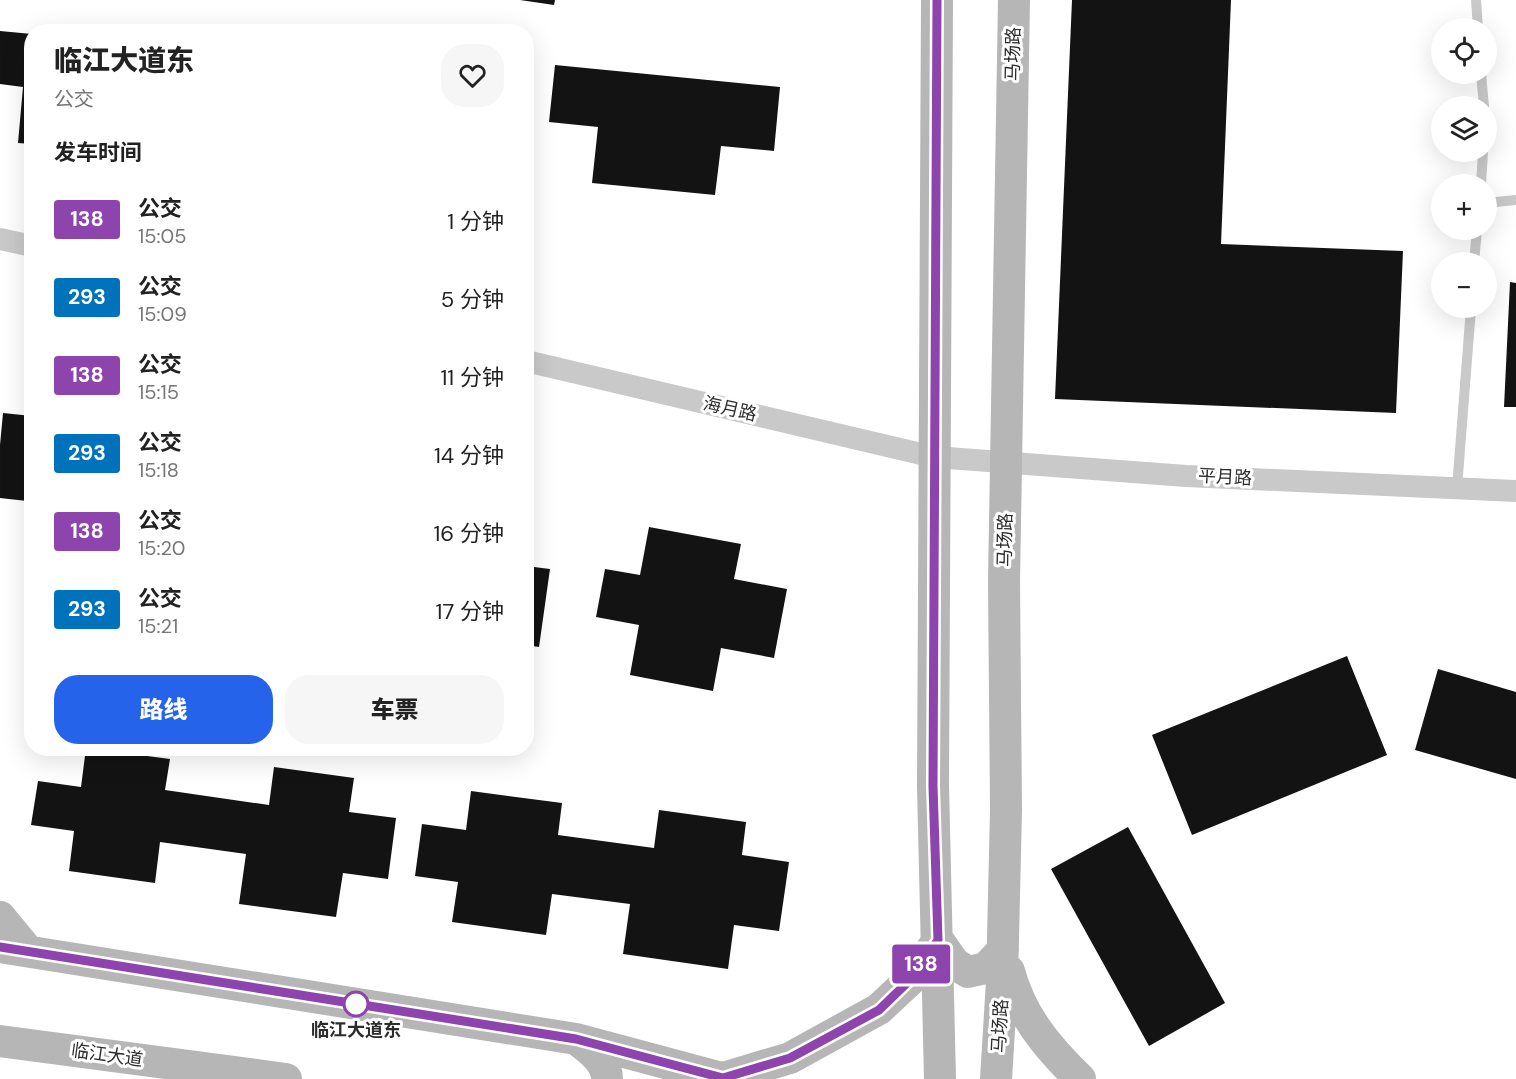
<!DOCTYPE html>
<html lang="zh">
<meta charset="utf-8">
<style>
body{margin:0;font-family:"DM Sans","Noto Sans SC",sans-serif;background:#f6f6f6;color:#222;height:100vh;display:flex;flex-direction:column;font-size:22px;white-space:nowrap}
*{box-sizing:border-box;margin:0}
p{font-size:20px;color:#767676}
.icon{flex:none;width:33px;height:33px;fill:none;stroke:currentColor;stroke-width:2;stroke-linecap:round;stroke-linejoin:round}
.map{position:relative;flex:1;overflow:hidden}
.drawer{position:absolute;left:24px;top:24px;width:510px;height:732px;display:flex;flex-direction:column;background:#fff;border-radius:24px;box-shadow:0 6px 24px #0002}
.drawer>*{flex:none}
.badge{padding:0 12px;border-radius:4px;font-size:21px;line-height:39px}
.buttons{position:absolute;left:1431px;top:18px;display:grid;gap:12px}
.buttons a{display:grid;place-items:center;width:66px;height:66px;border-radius:50%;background:#fff;box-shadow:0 6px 24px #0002;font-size:30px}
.map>.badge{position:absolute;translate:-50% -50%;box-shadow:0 0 0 3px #fff}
h2{padding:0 30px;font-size:22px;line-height:54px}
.round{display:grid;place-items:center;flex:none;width:63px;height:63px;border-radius:24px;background:#f6f6f6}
.headline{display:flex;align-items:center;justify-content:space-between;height:102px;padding:0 30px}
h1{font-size:28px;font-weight:800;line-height:45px}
.button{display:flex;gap:12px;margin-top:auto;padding:12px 30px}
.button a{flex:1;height:69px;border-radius:24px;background:#2563eb;color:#fff;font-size:24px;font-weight:800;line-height:69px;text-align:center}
.button a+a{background:#f6f6f6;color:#222}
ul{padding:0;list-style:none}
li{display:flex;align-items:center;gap:18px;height:78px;padding:0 30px}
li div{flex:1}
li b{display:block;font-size:22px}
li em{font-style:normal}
li .badge{min-width:66px;font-weight:700;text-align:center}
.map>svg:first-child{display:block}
.building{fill:#131313}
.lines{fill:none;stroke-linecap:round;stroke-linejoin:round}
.lane{stroke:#c9c9c9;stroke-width:10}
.street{stroke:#c9c9c9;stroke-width:22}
.secondary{stroke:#b6b6b6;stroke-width:32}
.line-casing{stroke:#fff;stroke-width:14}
.line{stroke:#8e44ad;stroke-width:9}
.stop-dot{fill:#fff;stroke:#8e44ad;stroke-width:3}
.labels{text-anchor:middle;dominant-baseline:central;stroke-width:6;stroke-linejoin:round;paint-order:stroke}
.street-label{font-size:18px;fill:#2c2c2c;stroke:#fff}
.stop-label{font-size:18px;font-weight:bold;fill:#2c2c2c;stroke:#fff}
</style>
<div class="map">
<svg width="1516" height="1079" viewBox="0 0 1516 1079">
<rect width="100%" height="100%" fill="#fff"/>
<path class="building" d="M520,0H555L554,5Z
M1072,0H1231L1221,244L1403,251L1396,413L1055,399Z
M0,31L32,34V144L18,143L23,87L0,84Z
M555,65L780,87L774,151L721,146L715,195L592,183L598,127L549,122Z
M1510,282L1516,283V407H1504Z
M3,413L32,416V531L24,530L27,501L0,498V445Z
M649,527L741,544L734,579L787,589L774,658L721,648L713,691L630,675L639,625L596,617L605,569L640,575Z
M526,566L550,569L539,647L526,645Z
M1347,656L1387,755L1192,835L1152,735Z
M1438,669L1516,692V779L1415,750Z
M86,748L170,759L165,790L269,805L274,767L354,778L349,812L396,818L388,879L343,873L336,917L239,904L246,854L160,842L155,883L69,871L74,831L31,825L38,781L81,787Z
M471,791L562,803L558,835L654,848L659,810L746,822L742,855L789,862L779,931L734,925L728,969L623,954L630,904L552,894L546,935L452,922L458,882L415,876L422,824L466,830Z
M1128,827L1225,1003L1149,1046L1051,869Z"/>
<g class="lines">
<path class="lane" d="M1476,0L1478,28
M1481,74L1484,106
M1481,184L1483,152
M1486,203L1516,200
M1474,262L1477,230
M1457,488L1471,308"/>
<path class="street" d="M0,239L32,246
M526,361L934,457L1186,476L1516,491"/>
<path class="secondary" d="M937,0L933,786L940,1079
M0,917L28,951
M938,940L954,963L968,972L986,968L1003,950
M0,947L576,1039L725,1079
M1009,971C1021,1016 1047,1047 1080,1079
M576,1039C589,1049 607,1061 607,1079
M0,1041L286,1079
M723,1078L790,1058L879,1009L911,979L938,940
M996,1079L1002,981L1006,810L1004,581L1014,0"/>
</g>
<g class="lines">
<g class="line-casing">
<path id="line" d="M0,947L576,1039L723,1078L790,1058L879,1010L911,979L938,940L933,786L937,0"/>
</g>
<use href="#line" class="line"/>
</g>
<circle class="stop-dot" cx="356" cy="1004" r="12"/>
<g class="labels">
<g class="street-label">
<text transform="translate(1013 54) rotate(-89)">马场路</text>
<text transform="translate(730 409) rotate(13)">海月路</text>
<text transform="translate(1225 477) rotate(3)">平月路</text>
<text transform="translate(1005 540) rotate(-89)">马场路</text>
<text transform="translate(1000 1026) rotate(-87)">马场路</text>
<text transform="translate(107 1055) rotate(8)">临江大道</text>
</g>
<g class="stop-label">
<text x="356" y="1030">临江大道东</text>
</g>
</g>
</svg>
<div class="buttons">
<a><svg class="icon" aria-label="locate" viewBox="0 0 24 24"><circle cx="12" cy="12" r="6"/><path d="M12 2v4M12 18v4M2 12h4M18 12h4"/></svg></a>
<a><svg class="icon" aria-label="layers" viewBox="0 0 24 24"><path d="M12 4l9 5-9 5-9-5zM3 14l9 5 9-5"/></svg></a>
<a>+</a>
<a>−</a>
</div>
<b class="badge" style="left:921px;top:964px;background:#8e44ad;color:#fff">138</b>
<section class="drawer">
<div class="headline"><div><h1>临江大道东</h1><p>公交</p></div><a class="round"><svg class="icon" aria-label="heart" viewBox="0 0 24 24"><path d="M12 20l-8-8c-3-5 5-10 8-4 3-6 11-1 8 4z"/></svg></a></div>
<h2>发车时间</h2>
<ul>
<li><span class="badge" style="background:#8e44ad;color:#fff">138</span><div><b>公交</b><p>15:05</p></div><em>1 分钟</em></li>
<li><span class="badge" style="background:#0072bc;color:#fff">293</span><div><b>公交</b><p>15:09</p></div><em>5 分钟</em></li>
<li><span class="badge" style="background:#8e44ad;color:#fff">138</span><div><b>公交</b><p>15:15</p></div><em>11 分钟</em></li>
<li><span class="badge" style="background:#0072bc;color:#fff">293</span><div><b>公交</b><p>15:18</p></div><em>14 分钟</em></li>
<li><span class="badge" style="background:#8e44ad;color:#fff">138</span><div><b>公交</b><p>15:20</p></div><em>16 分钟</em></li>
<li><span class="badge" style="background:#0072bc;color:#fff">293</span><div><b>公交</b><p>15:21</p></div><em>17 分钟</em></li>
</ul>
<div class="button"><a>路线</a><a>车票</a></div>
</section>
</div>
